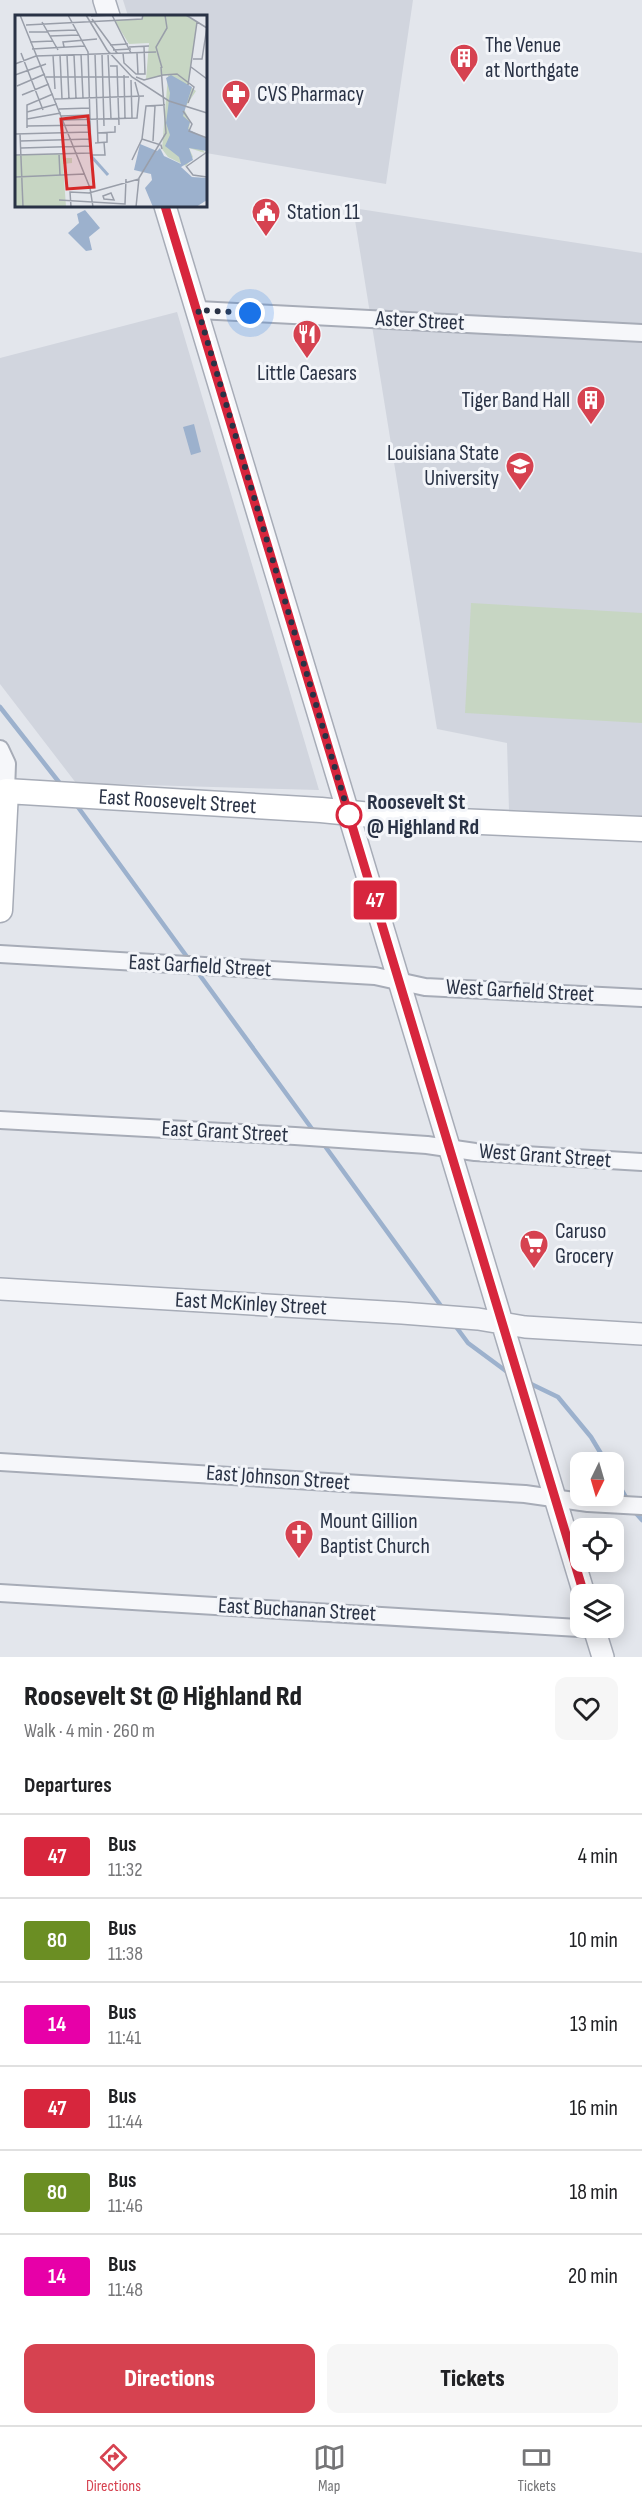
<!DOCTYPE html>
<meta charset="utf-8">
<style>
body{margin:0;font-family:"Sofia Sans Condensed",sans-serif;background:#f6f6f6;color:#202124;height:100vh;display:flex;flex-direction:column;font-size:22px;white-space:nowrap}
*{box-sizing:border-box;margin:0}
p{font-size:20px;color:#757577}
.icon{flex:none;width:33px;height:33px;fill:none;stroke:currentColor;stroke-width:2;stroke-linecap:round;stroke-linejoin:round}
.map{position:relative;height:1657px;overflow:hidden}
.side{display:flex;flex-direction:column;background:#fff;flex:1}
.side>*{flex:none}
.badge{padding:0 12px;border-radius:4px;font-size:21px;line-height:39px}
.needle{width:39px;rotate:185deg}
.controls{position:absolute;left:570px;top:1452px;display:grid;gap:12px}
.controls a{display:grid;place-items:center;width:54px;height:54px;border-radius:12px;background:#fff;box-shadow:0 3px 15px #0003;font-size:30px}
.you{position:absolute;width:30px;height:30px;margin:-15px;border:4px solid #fff;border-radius:50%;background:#1a73e8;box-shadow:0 0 0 9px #1a73e833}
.map>.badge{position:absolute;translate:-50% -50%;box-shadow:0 0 0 3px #fff}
h2{padding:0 24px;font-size:22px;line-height:54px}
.round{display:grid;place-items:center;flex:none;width:63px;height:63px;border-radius:12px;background:#f6f6f6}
.summary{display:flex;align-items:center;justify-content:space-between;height:102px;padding:0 24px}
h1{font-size:28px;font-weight:800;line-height:45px}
.action{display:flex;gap:12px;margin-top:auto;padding:12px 24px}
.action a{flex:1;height:69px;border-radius:12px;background:#d64250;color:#fff;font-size:24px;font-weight:800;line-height:69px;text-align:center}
.action a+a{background:#f6f6f6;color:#202124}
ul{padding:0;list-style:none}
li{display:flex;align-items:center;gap:18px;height:84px;padding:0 24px;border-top:2px solid #e0e0e0}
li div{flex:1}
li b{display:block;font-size:22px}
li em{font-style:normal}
li .badge{min-width:66px;font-weight:700;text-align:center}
.menu{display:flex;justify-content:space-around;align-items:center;height:84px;border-top:2px solid #e0e0e0;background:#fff;font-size:16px;color:#757577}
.menu a{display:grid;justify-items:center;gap:3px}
.menu .active{color:#d64250}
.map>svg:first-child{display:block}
.built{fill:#d1d5de}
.green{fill:#c7d6c3}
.water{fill:#9cb1cd}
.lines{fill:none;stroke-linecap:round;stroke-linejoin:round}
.stream{stroke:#9cb1cd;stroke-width:4.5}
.minor-casing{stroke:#a7acb7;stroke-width:20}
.tertiary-casing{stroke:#a7acb7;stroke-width:24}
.secondary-casing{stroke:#a7acb7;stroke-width:27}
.minor{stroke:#f6f7fa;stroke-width:16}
.tertiary{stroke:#f6f7fa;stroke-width:21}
.secondary{stroke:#fff;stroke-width:24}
.line-casing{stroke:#fff;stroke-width:14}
.line{stroke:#d7263d;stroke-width:9}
.walk{stroke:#293245;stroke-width:6;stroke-dasharray:0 10.8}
.stop-dot{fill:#fff;stroke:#d7263d;stroke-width:3}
.labels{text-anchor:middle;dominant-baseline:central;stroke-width:6;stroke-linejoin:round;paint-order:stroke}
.poi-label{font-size:22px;fill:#293245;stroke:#f3f5f9;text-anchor:start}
.street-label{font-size:22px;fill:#293245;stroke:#f3f5f9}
.stop-label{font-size:22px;font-weight:bold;fill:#293245;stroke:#f3f5f9;text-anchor:start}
.inset-river{fill:none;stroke:#9cb1cd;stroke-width:3}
.inset-road{fill:none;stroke:#999ea9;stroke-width:1.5}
.view{fill:#d62828;fill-opacity:0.15;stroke:#d62828;stroke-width:3}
.inset-edge{fill:none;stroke:#293245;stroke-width:3}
</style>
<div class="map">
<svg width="642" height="1657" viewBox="0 0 642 1657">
<rect width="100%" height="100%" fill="#e3e6ec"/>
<path class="built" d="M123,0H413L386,184L206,153V16H128Z
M353,208L642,253V816L509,810L507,743L437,729Z
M177,312L319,790L76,783L0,684V358Z"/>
<path class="green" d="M471,603L642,613V723L465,713Z"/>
<path class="water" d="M85,210L100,228L89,237L92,250L86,251L68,233L79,223L77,214Z
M194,424L201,452L191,455L183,427Z"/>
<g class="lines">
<path class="stream" d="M0,707L62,786
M75,803L190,961
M196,970L315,1133
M322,1142L444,1310
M454,1324L468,1343L510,1374
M529,1383L558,1397L591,1437L606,1462
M614,1476L628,1501
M634,1511L642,1520"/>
<g class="minor-casing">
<path id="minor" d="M198,310L642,333
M0,749L7,764L6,791
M0,954L375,976L425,987L642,998
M0,1120L295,1136L427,1145L475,1152L642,1162
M0,1462L525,1494L588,1503L642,1506
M0,1593L595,1629"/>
</g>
<g class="tertiary-casing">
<path id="tertiary" d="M104,0L109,16
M165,206L584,1594
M0,1289L402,1313L478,1319L525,1327L642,1334
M594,1628L603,1657"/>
</g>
<g class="secondary-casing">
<g id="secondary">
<path id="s1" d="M0,910L6,791L321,810L411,819L642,829"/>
</g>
</g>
<use href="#minor" class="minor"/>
<use href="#tertiary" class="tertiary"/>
<use href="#secondary" class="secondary"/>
</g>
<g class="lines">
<g class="line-casing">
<path id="line" d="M165,206L584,1594"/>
</g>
<use href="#line" class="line"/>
<path class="walk" d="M250,313L198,310L349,815"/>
</g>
<defs>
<g id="building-pin" transform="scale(1.5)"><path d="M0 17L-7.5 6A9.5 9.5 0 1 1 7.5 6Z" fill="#d64250" stroke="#f3f5f9"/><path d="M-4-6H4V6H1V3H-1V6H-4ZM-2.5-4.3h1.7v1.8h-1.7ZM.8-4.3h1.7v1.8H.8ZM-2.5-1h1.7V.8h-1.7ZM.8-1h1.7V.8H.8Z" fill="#fff"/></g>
<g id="pharmacy-pin" transform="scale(1.5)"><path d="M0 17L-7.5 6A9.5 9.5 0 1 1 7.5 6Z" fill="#d64250" stroke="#f3f5f9"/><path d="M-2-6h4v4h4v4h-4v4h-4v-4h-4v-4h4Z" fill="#fff"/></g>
<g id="civic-pin" transform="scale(1.5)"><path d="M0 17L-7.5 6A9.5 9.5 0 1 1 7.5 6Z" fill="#d64250" stroke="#f3f5f9"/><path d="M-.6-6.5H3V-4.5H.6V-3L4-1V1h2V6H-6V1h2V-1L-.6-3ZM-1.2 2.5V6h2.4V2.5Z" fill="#fff"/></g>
<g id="restaurant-pin" transform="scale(1.5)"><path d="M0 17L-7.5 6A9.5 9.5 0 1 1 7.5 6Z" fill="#d64250" stroke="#f3f5f9"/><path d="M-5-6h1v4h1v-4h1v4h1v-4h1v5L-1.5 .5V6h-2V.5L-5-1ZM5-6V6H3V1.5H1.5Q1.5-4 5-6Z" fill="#fff"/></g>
<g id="university-pin" transform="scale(1.5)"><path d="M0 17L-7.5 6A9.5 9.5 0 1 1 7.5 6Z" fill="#d64250" stroke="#f3f5f9"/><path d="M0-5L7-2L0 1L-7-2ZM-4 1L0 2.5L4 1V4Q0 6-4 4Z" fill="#fff"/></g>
<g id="supermarket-pin" transform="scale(1.5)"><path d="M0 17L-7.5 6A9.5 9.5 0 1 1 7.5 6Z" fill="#d64250" stroke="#f3f5f9"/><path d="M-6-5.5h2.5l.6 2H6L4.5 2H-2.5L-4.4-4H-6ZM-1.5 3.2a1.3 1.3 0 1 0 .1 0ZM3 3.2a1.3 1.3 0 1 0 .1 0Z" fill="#fff"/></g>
<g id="church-pin" transform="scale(1.5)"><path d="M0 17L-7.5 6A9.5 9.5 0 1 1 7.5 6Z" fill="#d64250" stroke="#f3f5f9"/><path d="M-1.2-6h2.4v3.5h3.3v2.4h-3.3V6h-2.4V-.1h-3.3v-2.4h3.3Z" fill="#fff"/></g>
</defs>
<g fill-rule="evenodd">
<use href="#building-pin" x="464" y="58"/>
<use href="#pharmacy-pin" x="236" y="94"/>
<use href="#civic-pin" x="266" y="212"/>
<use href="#restaurant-pin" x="307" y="334"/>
<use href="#building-pin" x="591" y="400"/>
<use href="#university-pin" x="520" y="466"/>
<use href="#supermarket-pin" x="534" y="1244"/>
<use href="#church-pin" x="299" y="1534"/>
</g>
<circle class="stop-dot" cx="349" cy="815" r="12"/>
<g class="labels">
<g class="poi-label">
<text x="485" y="45">The Venue<tspan x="485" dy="25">at Northgate</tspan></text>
<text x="257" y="94">CVS Pharmacy</text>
<text x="287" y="212">Station 11</text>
<text x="307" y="373" text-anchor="middle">Little Caesars</text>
<text x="570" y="400" text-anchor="end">Tiger Band Hall</text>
<text x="499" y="453" text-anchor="end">Louisiana State<tspan x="499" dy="25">University</tspan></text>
<text x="555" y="1231">Caruso<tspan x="555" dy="25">Grocery</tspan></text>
<text x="320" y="1521">Mount Gillion<tspan x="320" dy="25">Baptist Church</tspan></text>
</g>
<g class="street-label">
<text transform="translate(420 321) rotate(3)">Aster Street</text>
<text stroke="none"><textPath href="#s1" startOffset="291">East Roosevelt Street</textPath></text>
<text transform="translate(200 966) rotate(3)">East Garfield Street</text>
<text transform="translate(520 991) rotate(3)">West Garfield Street</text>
<text transform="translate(225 1132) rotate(3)">East Grant Street</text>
<text transform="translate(545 1156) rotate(4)">West Grant Street</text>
<text transform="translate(251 1304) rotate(3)">East McKinley Street</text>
<text transform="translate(278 1478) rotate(4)">East Johnson Street</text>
<text transform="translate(297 1610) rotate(3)">East Buchanan Street</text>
</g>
<g class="stop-label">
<text x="367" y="802">Roosevelt St<tspan x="367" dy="25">@ Highland Rd</tspan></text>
</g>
</g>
<g transform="translate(15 15)">
<rect width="192" height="192" fill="#e3e6ec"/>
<path d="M128,0H170L182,7L173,70L181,76L169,94L175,106L174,115L190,138L174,133L178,142L171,151L153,142L147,134L153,60L131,64L134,28L114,29L99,5L127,4ZM47,139L48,143H57V148L48,149L51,192H0V140Z" fill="#c7d6c3"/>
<path d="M156,60L177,72L168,101L175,107L173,114L192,124V136L174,133L178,145L166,152L177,162L192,163V185L181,192H138L130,173L137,165L136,159L119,155L125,129L142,136L145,133L149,141L166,149L164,142L150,131L155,120L151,108L155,78L151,63Z" fill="#9cb1cd"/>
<path class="inset-river" d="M76,141L93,160"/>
<path class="inset-road" d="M5,0L75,173L78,192M30,0H61M71,0L92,35L117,62L154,86L192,98M97,0L116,38M171,0L192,13M76,1L97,0M77,4L102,38M27,7L43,35M11,10L127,4L128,0M32,16L61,15M14,17H33M35,21L64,20M15,27L38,26M95,30L113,29M49,32L48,27L82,24M114,32L134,31M17,34L70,31M98,35L116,34M6,38L28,95M108,38L109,48L121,59H130L129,31M122,38L123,59M66,39L68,83M80,39L83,128M87,39L89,111M93,39L96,104M38,40L40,74M45,40L47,84M52,40L54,84M59,40L61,83M178,44H187L192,12M0,49L21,41L141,37M95,51H102L104,110M176,52L192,64M147,53L141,32L152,13L150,0M0,60L31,49M109,60L110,103M148,60L162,59L179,72L173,88M31,62H114M121,62L129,65L148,60M116,65L117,103M173,70L182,7M2,71L30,59M7,80L34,69M40,84L129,81M44,94L75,93M168,96L177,109L174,116L192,123M12,97L42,89M46,101L75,100M12,104L46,98M48,105L122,103L124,82L120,67M12,111L75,110M12,113V90L38,79M82,118L100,117V111M0,119L75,117M5,119L8,192M127,124L146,130L147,134M5,126L76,124M138,126L140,91M80,128L92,127V118M6,133L76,131M44,139L45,160M0,140L76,138L73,37L53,0M77,140H90L89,127M117,145L127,124L131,91L150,90M171,151L178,160L192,162M172,151L192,137M0,162L70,159M96,178L99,185L89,184L88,181ZM44,185L110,189L111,164M56,192L55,177L74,178L124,164M121,192L124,163L151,118L146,52"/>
<path class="view" d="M73,101L79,172L52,174L46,104Z"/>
<rect width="192" height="192" class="inset-edge"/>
</g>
</svg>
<div class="controls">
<a><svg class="needle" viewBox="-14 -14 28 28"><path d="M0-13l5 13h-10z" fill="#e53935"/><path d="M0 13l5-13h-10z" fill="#757577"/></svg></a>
<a><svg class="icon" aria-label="locate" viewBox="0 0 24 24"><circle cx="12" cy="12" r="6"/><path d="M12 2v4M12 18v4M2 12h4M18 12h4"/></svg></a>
<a><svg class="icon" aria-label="layers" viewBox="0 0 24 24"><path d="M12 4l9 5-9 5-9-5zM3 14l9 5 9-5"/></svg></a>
</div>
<div class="you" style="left:250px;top:313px"></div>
<b class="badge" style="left:375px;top:900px;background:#d7263d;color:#fff">47</b>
</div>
<section class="side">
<div class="summary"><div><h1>Roosevelt St @ Highland Rd</h1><p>Walk · 4 min · 260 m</p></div><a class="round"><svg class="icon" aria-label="heart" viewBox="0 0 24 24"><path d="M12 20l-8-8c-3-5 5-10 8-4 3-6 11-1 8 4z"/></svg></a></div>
<h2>Departures</h2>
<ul>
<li><span class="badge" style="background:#d7263d;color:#fff">47</span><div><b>Bus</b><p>11:32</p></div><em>4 min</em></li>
<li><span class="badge" style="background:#6b8e23;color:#fff">80</span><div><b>Bus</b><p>11:38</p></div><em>10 min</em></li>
<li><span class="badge" style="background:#e700a8;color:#fff">14</span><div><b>Bus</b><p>11:41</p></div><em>13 min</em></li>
<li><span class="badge" style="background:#d7263d;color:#fff">47</span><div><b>Bus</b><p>11:44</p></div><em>16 min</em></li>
<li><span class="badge" style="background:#6b8e23;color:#fff">80</span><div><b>Bus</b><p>11:46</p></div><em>18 min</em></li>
<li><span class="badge" style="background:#e700a8;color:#fff">14</span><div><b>Bus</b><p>11:48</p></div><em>20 min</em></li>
</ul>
<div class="action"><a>Directions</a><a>Tickets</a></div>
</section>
<nav class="menu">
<a class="active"><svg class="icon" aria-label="directions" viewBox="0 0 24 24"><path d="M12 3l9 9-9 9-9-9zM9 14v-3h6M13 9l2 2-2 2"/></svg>Directions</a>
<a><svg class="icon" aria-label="map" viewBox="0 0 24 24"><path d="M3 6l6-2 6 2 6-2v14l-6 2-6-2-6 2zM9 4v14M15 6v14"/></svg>Map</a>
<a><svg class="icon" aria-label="tickets" viewBox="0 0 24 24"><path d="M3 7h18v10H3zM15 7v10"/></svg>Tickets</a>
</nav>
